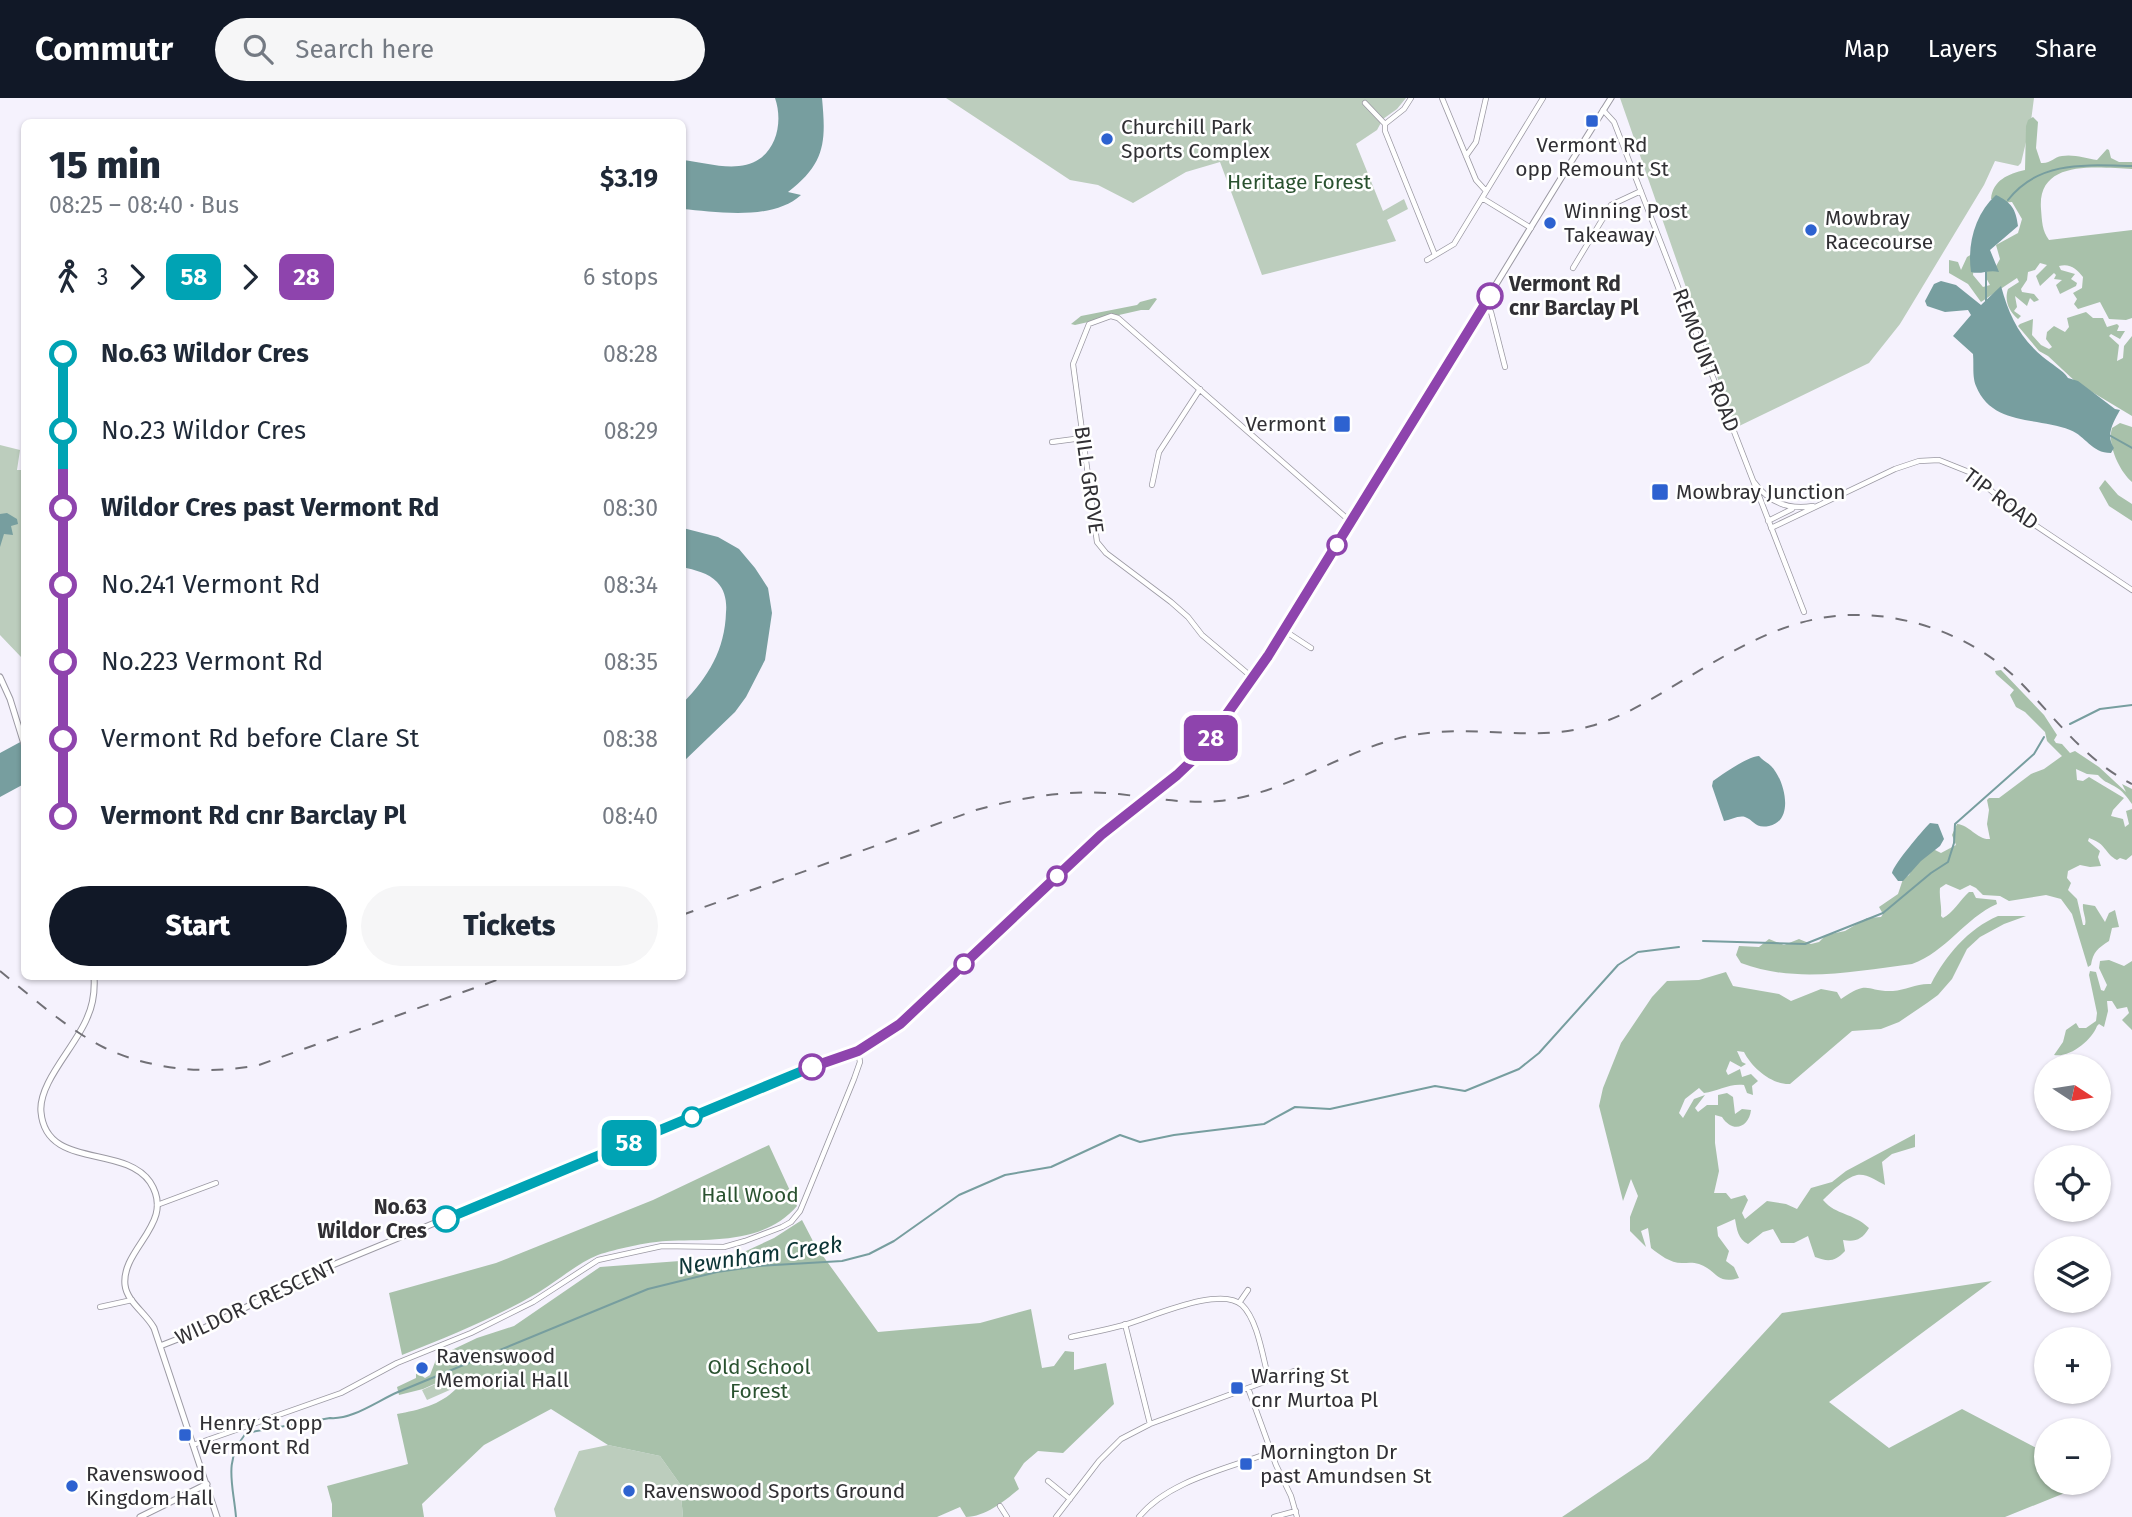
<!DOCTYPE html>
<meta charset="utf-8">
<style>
body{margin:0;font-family:"Fira Sans",sans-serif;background:#f6f6f7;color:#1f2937;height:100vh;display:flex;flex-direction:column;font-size:26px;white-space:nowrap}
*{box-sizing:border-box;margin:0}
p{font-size:23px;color:#747a83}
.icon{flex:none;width:38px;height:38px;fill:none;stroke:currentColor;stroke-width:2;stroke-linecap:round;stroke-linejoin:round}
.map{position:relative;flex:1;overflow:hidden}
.drawer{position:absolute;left:21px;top:21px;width:665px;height:861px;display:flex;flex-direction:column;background:#fff;border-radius:10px;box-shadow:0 2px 5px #0004}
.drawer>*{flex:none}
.badge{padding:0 14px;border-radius:10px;font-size:24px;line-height:46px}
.needle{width:46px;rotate:102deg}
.buttons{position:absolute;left:2034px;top:956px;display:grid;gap:14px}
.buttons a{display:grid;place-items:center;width:77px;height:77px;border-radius:50%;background:#fff;box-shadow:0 2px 5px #0004;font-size:35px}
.map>.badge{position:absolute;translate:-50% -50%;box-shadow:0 0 0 4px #fff}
.legs{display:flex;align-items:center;gap:10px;height:77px;padding:0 28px;font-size:23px}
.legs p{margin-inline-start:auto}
.headline{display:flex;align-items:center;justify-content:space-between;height:119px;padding:0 28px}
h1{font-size:38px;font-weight:800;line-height:52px}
.action{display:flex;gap:14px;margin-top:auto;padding:14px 28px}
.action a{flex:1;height:80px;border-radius:42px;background:#111827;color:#fff;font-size:28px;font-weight:800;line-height:80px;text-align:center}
.action a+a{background:#f6f6f7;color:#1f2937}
ul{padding:0 28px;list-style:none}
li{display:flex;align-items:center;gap:24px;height:77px;font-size:26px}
li i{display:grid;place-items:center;width:10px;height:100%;margin:0 9px;background:currentColor}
li i::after{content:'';width:18px;height:18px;margin:-9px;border:5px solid;border-radius:50%;background:#fff}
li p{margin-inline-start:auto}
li:first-child i{background:linear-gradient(#0000 50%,currentColor 0)}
li:last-child i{background:linear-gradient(currentColor 50%,#0000 0)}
header{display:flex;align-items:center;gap:42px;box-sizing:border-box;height:98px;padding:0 35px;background:#111827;color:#fff}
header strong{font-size:33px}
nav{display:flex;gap:38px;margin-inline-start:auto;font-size:24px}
.search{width:490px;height:63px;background:#f6f6f7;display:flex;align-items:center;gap:18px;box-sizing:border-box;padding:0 24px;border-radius:38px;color:#747a83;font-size:26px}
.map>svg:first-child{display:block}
.green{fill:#bccdbd}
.forest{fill:#a8c1aa}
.water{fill:#779e9f}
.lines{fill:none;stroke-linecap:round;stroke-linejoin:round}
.stream{stroke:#779e9f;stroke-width:2}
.minor-casing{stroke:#9b99a3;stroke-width:6}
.tertiary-casing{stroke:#9b99a3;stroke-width:7}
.minor{stroke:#fff;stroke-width:4.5}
.tertiary{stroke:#fff;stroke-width:5}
.rail{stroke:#717076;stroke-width:2;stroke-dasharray:12 12;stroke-linecap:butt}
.tertiary-bridge-casing{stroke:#9b99a3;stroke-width:7;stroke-linecap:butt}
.tertiary-bridge{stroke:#fff;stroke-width:5}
.line-1-casing{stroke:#fff;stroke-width:16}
.line-2-casing{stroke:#fff;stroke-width:16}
.line-1{stroke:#00a3b4;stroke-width:10}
.line-2{stroke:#8e44ad;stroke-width:10}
.poi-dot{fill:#2d62d0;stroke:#fff;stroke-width:2.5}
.stop-2-dot{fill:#fff;stroke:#8e44ad;stroke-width:3.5}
.stop-1-dot{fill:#fff;stroke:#00a3b4;stroke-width:3.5}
.labels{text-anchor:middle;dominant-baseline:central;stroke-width:5;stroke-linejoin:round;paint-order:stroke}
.poi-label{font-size:21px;fill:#313034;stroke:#fff;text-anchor:start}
.park-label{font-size:21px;fill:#2a5230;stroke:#fff}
.stop-label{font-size:21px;font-weight:bold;fill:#313034;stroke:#fff;text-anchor:start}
.street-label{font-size:21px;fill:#313034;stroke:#fff}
.water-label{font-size:23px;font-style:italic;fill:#0c3536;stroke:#fff}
</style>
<header>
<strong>Commutr</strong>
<div class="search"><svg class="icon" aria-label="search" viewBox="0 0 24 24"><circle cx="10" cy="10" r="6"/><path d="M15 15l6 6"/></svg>Search here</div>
<nav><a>Map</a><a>Layers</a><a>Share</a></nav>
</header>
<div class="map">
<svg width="2132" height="1419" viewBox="0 0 2132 1419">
<rect width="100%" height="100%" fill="#f5f2fd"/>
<path class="green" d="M946,0H1406L1397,11L1383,21L1377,32L1356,46L1383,113L1404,101L1408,111L1387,122L1396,143L1262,177L1220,64L1186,74L1133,105L1098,87L1070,82Z
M1620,0H2034L2031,23L2021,65L2018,68L1995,63L1984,87L1900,226L1869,265L1735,330Z
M0,347L20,352L17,372H24V540L21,559L0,537Z
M447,1281L452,1291L427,1302L422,1292Z
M608,1347L660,1358L680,1386L683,1419H556L554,1411L579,1353Z"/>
<path class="forest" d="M2033,19L2038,24L2036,50L2041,65C2051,66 2053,59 2062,58C2073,56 2086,60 2097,62L2107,51L2109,52L2111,60L2119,64H2132V71C2099,70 2037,60 2041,111C2042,123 2042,133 2049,142L2132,132V220L2126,222L2109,221L2100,204L2078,211L2074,206L2077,201L2073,195L2082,190L2083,179C2077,171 2070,165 2059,168L2061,172L2075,176L2071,181L2077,185L2076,188L2060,196L2056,187L2062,182L2054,181L2056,177L2054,175L2040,188L2036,178L2047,167L2040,165L2035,172L2028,174L2027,182L2021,191L2022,194L2034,196L2039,202L2034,204L2030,200L2027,208L2015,198L2017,209L2014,213L2021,218L2018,221C2009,213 2004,203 2008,191L2019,184L2017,180L1981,204L1968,186L1949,175V162L1958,164L1961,172L1967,159L1972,156L1975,159L1973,177L1983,189L1990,187L1985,178L1988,171L1995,170L2000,161L1996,147L2018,135L2022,121L2012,104L1999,105L1991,101C1993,82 2008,76 2025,72L2026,28L2028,22Z
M1155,200L1157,201L1149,212H1141L1075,227L1071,226L1081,218L1137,207L1140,204Z
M2086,214L2093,220H2103L2107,229L2117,226L2119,228L2117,233H2125L2120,241L2111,236L2109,238L2119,247L2117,263L2123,260L2124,248L2132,238V318L2077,285L2048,258L2039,253L2018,228L2020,226L2033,221L2032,237L2041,247L2049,251L2052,249L2046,241L2047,234L2054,228L2065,234L2069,229L2067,220Z
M2120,325L2132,329V384C2119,373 2107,346 2112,330Z
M2105,382L2118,397L2132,406V423L2109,408L2099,390Z
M2001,572L2044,617L2057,637L2054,642L2056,645L2062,646L2070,655L2075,653L2099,669L2126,694L2122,686L2132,691V706C2127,699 2122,692 2114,688C2107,684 2104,684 2098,677L2087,676L2076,671L2077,682L2083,683L2089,679L2124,700L2113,712L2111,718L2123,721L2125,729L2129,726L2126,713L2132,711V757L2126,762L2120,760L2117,762C2104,755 2107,746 2089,740L2088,743L2100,753L2098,759L2101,768L2090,769L2080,767L2068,773L2067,780L2071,785L2068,792L2077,801L2083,827H2085C2087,820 2082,814 2083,806L2095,808L2105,824L2109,815L2115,812L2119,829L2112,830L2109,843C2098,850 2093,854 2091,867L2088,869L2072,816L2061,801L2046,797L2009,803L2000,798L1983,797L1976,790L1970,787L1960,792L1946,786L1940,790C1939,800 1942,808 1941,818L1943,820C1953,815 1960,802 1969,794H1973L1976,800L1996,802L1997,806C1965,820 1946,854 1912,866C1855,873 1796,886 1741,865L1736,857L1739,848L1759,849L1769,841L1784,847L1799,841L1811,846L1819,844L1826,837L1845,833L1867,820L1881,819L1883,816L1879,809L1898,796L1903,781L1909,777L1915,765L1933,751L1941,755L1956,747L1952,737L1957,726C1970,727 1977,742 1990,741L1987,726L1989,712L1987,702L1989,700H1999L2031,676L2044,671L2062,658L2047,643L2045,634L2025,614L2016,609L2010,597L2014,592L1996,576L1995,573Z
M1998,818H2026L2004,826L1980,839L1967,851L1952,881L1938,897L1927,905L1899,924L1881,931L1852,933L1790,986C1772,987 1752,970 1744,954L1737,953L1742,964L1746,966L1741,969L1730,963L1726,973L1728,977L1740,971L1742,979L1751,976L1758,983L1752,988L1753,997L1747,995L1744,987C1730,985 1718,993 1704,995L1699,990L1685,1001L1679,1015L1683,1020L1694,1001L1705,997L1695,1010L1698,1014L1707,1007H1718V997L1727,995L1733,999L1735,1016L1742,1011L1751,1012C1749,1029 1733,1036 1722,1019L1715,1017V1045L1719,1073L1714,1095H1726L1731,1101L1745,1097L1748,1102L1742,1115L1745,1121L1767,1103L1786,1106L1797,1111L1811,1090L1832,1084L1846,1073L1915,1036V1049L1892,1056L1882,1064L1885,1087C1877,1083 1866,1075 1857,1077C1845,1080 1831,1094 1823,1102C1837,1118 1852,1114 1869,1130C1862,1142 1855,1144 1843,1142L1845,1153C1835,1164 1828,1164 1815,1159L1808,1138L1794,1145H1781L1773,1131L1763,1134L1748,1146C1738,1141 1737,1132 1735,1121L1717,1129L1718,1138L1729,1153L1726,1163L1734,1169L1739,1180C1716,1187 1717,1172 1699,1166C1693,1164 1687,1165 1682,1165C1670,1165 1660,1157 1651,1150L1648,1130L1641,1133L1646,1149L1630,1133V1119L1638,1098L1631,1081L1623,1103L1599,1008L1603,990L1621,945L1652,899L1667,883L1699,882L1726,874L1733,888L1779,896L1791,903L1821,891L1837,894L1841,901C1870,881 1865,894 1893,893C1906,892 1917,885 1931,886C1946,857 1968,831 1998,818Z
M2109,862L2124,868L2132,863V932L2122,922L2129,915L2127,909L2117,911L2112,903H2107L2108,913L2104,929L2099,926L2097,928C2092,942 2070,960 2054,957L2063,944L2066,932L2076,925L2079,930H2086L2096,923L2097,915L2089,877L2090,873L2096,874L2101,892L2104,893L2107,887L2099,870L2100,863Z
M769,1047L797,1108C764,1146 712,1141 666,1143C647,1144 616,1151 598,1157C577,1165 554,1186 534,1197C492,1221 447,1239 402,1257L389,1195L496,1165L653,1102Z
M802,1122L815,1147L878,1234L980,1225L1031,1211L1042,1270L1054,1268L1065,1253L1074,1254V1272L1106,1265L1114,1306L1063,1355L1038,1353L1024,1365L1014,1380L1019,1391C1005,1403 985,1419 966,1419L960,1409L937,1419H683L680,1386L660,1358L608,1347L551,1311L484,1347L422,1406L424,1419H332V1406L327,1388L408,1366L397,1316C419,1312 440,1307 456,1291L450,1279L423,1291L399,1297L397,1289L416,1280V1274L425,1280L430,1277L437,1259L477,1240L514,1228L600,1169L733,1159L774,1140Z
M1992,1183L1829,1304L1889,1350L1962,1311L2046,1355V1384H2092L2005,1419H1562L1648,1361L1782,1215Z"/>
<path class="water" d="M775,0H822C826,43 826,65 788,94L801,97C773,123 716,114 683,111V62C700,64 721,70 739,68C773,65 785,29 775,0Z
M1996,97C2011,104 2016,111 2018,128L1990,152L1999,174C1989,171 1981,177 1971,174C1967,146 1975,116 1996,97Z
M1941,183L1956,187L1981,207L2001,188C2009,217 2019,239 2043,259C2051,266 2063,272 2068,280L2078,283L2115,311L2120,312C2114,323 2105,337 2114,350L2111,355C2091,355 2086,338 2070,332C2037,319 1992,328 1976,288C1972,279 1974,266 1973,256L1953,238L1971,217L1968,212L1945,214L1927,208L1925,203L1934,186Z
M7,415L17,421L18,426L11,428L13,437L4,436L0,449V416Z
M683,430L718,439L739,451L755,470L768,490L772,515L765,562L746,599L735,614L683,664V605C708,579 725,552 726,514C727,504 725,492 717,484C709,475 694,472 683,469Z
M24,642V686L0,699V655Z
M1759,658C1763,663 1767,664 1771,668C1785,682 1795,723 1769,728C1755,731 1754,722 1745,719C1739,717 1730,722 1724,723L1712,688L1713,683C1724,675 1747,659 1759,658Z
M1930,725L1938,726L1944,741L1940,748L1921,763L1903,783H1898L1892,775C1894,766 1922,733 1930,725Z"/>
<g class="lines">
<path class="stream" d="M2008,102C2039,62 2087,67 2132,68
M1986,174V204
M2109,337L2132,350
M2070,626L2100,611L2132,607
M1703,843L1805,846L1883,815L1931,775L1948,764L1954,745L1955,726L2034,656L2044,639
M236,1419C233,1385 223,1364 246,1335L330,1320C352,1322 377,1303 398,1294L648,1191L717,1174L759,1168L842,1163L869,1156L894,1143L959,1097L1005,1077L1051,1069L1120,1037L1140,1044L1174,1037L1264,1026L1295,1009L1330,1011L1435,988L1465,993L1519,971L1539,955L1618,867L1638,854L1679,849"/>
<g class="minor-casing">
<path id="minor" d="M1442,0L1476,82L1486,93
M1365,5L1385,26
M1603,12L1614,24L1804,514
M1385,26V33L1435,157
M1385,26L1404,11L1411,0
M1466,58L1476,44L1486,0
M1482,100L1531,130
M1427,162L1454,146L1543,0
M1573,170L1611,107L1641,93
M1486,205L1491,214L1505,269
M1052,344L1082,340
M1754,384C1769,405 1789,412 1813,408
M1152,387L1159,354L1200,291
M1768,423L1792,411
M1771,430L1895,371L1919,363L1939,362L1969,374L2020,417L2132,492
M1285,533L1311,550
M1253,580L1202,537L1188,519L1171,504L1106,455L1097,444L1073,266L1089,226L1111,218L1118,220L1351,424
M157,1107L216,1085
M1239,1205L1248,1192
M100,1209L132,1202
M1125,1226L1150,1326
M1071,1239C1089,1235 1106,1232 1124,1227C1150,1220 1220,1187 1242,1207C1258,1222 1263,1261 1269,1282
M1248,1290L1276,1367L1291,1398L1297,1419
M193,1347L341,1295L397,1265L471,1235L533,1204L598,1162L662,1148L724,1149L745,1143L782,1129L791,1124L800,1113L805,1101L854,981L860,964L858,953
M1048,1383L1070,1401
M1000,1408L1007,1419
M1056,1419L1099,1363L1121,1341L1150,1326L1294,1273
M1139,1419C1169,1382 1228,1371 1271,1354
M1274,1419L1296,1413"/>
</g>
<g class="tertiary-casing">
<path id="tertiary" d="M0,579L10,601L24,646
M1159,692C1238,627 1296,512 1350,425C1438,284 1522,141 1611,0
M94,878C95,893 93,907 87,920C76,948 38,985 41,1014C46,1072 124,1046 150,1084C177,1125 121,1150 125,1187C127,1204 146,1215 154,1230L217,1419
M160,1248L196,1234L323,1171L872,945L900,926L1053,781L1133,711
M140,1419L207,1386"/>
</g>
<use href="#minor" class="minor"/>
<use href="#tertiary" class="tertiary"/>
<path class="rail" d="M682,817L976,712C1023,699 1069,691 1119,696C1153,700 1185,706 1219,703C1287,696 1343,651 1409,638C1470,625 1531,645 1591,628C1620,620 1645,605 1670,590C1743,547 1804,505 1893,520C1940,528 1987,550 2021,585C2056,621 2086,663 2132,686
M0,873C33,900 67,931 105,950C152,972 208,977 259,967L508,878"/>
<g class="tertiary-bridge-casing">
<path id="tertiary-bridge" d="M1133,711L1159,692"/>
</g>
<use href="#tertiary-bridge" class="tertiary-bridge"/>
</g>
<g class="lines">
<g class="line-1-casing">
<path id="line-1" d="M446,1121L812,969"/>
</g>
<g class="line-2-casing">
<path id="line-2" d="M812,969L858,953L900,926L1101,737L1177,677L1198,657L1268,558L1490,198"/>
</g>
<use href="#line-1" class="line-1"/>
<use href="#line-2" class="line-2"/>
</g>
<g class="poi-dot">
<rect x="1585" y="16" width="14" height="14" rx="3.5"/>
<circle cx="1107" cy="41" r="7"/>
<circle cx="1550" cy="125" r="7"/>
<circle cx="1811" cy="132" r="7"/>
<rect x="1333" y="317" width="18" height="18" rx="3.5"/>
<rect x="1651" y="385" width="18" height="18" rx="3.5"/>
<circle cx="422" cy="1270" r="7"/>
<rect x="1230" y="1283" width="14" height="14" rx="3.5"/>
<rect x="178" y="1330" width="14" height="14" rx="3.5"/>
<rect x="1239" y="1359" width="14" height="14" rx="3.5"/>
<circle cx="72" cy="1388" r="7"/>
<circle cx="629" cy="1393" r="7"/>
</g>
<g class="stop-2-dot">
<circle cx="1490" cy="198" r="12"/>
<circle cx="1337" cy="447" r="9"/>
<circle cx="1057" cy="778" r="9"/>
<circle cx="964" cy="866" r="9"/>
<circle cx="812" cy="969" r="12"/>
</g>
<g class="stop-1-dot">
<circle cx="692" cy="1019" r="9"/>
<circle cx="446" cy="1121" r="12"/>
</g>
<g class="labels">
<g class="poi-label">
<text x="1121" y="29">Churchill Park<tspan x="1121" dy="24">Sports Complex</tspan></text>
<text x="1592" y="47" text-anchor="middle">Vermont Rd<tspan x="1592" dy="24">opp Remount St</tspan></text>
<text x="1564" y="113">Winning Post<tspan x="1564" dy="24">Takeaway</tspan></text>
<text x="1825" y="120">Mowbray<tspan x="1825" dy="24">Racecourse</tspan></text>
<text x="1326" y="326" text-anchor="end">Vermont</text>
<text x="1676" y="394">Mowbray Junction</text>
<text x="436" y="1258">Ravenswood<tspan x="436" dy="24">Memorial Hall</tspan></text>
<text x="1251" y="1278">Warring St<tspan x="1251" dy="24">cnr Murtoa Pl</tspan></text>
<text x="199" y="1325">Henry St opp<tspan x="199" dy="24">Vermont Rd</tspan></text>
<text x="1260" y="1354">Mornington Dr<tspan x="1260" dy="24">past Amundsen St</tspan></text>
<text x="86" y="1376">Ravenswood<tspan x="86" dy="24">Kingdom Hall</tspan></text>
<text x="643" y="1393">Ravenswood Sports Ground</text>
</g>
<g class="park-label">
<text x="1299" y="84">Heritage Forest</text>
<text x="750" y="1097">Hall Wood</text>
<text x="759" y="1269">Old School<tspan x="759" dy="24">Forest</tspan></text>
</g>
<g class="stop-label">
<text x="1509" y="186">Vermont Rd<tspan x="1509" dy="24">cnr Barclay Pl</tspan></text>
<text x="427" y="1109" text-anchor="end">No.63<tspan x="427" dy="24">Wildor Cres</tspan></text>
</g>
<g class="street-label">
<text transform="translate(1706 262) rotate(69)">REMOUNT ROAD</text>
<text transform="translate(1089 382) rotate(82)">BILL GROVE</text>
<text transform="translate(2001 401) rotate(37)">TIP ROAD</text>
<text transform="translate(256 1204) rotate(-25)">WILDOR CRESCENT</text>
</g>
<g class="water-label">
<text transform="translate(760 1157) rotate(-8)">Newnham Creek</text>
</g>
</g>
</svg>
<div class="buttons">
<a><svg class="needle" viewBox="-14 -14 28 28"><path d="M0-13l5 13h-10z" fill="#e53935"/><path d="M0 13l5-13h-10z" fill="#747a83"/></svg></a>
<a><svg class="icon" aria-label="locate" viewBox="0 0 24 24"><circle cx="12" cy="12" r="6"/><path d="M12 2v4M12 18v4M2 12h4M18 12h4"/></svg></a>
<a><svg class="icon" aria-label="layers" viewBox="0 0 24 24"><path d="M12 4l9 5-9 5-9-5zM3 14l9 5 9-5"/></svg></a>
<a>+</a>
<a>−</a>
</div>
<b class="badge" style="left:629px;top:1045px;background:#00a3b4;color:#fff">58</b>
<b class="badge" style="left:1211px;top:640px;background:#8e44ad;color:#fff">28</b>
<section class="drawer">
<div class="headline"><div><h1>15 min</h1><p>08:25 – 08:40 · Bus</p></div><b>$3.19</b></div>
<div class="legs"><svg class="icon" aria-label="walk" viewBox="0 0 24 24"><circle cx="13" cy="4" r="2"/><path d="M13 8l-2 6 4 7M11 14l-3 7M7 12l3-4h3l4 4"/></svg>3<svg class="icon" aria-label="forward" viewBox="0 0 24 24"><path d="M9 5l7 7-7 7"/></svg><b class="badge" style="background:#00a3b4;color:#fff">58</b><svg class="icon" aria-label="forward" viewBox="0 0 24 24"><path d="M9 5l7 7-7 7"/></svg><b class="badge" style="background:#8e44ad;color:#fff">28</b><p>6 stops</p></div>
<ul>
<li><i style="color:#00a3b4"></i><b>No.63 Wildor Cres</b><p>08:28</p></li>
<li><i style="color:#00a3b4"></i><span>No.23 Wildor Cres</span><p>08:29</p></li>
<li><i style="color:#8e44ad"></i><b>Wildor Cres past Vermont Rd</b><p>08:30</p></li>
<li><i style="color:#8e44ad"></i><span>No.241 Vermont Rd</span><p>08:34</p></li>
<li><i style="color:#8e44ad"></i><span>No.223 Vermont Rd</span><p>08:35</p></li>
<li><i style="color:#8e44ad"></i><span>Vermont Rd before Clare St</span><p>08:38</p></li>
<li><i style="color:#8e44ad"></i><b>Vermont Rd cnr Barclay Pl</b><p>08:40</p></li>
</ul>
<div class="action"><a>Start</a><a>Tickets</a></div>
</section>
</div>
